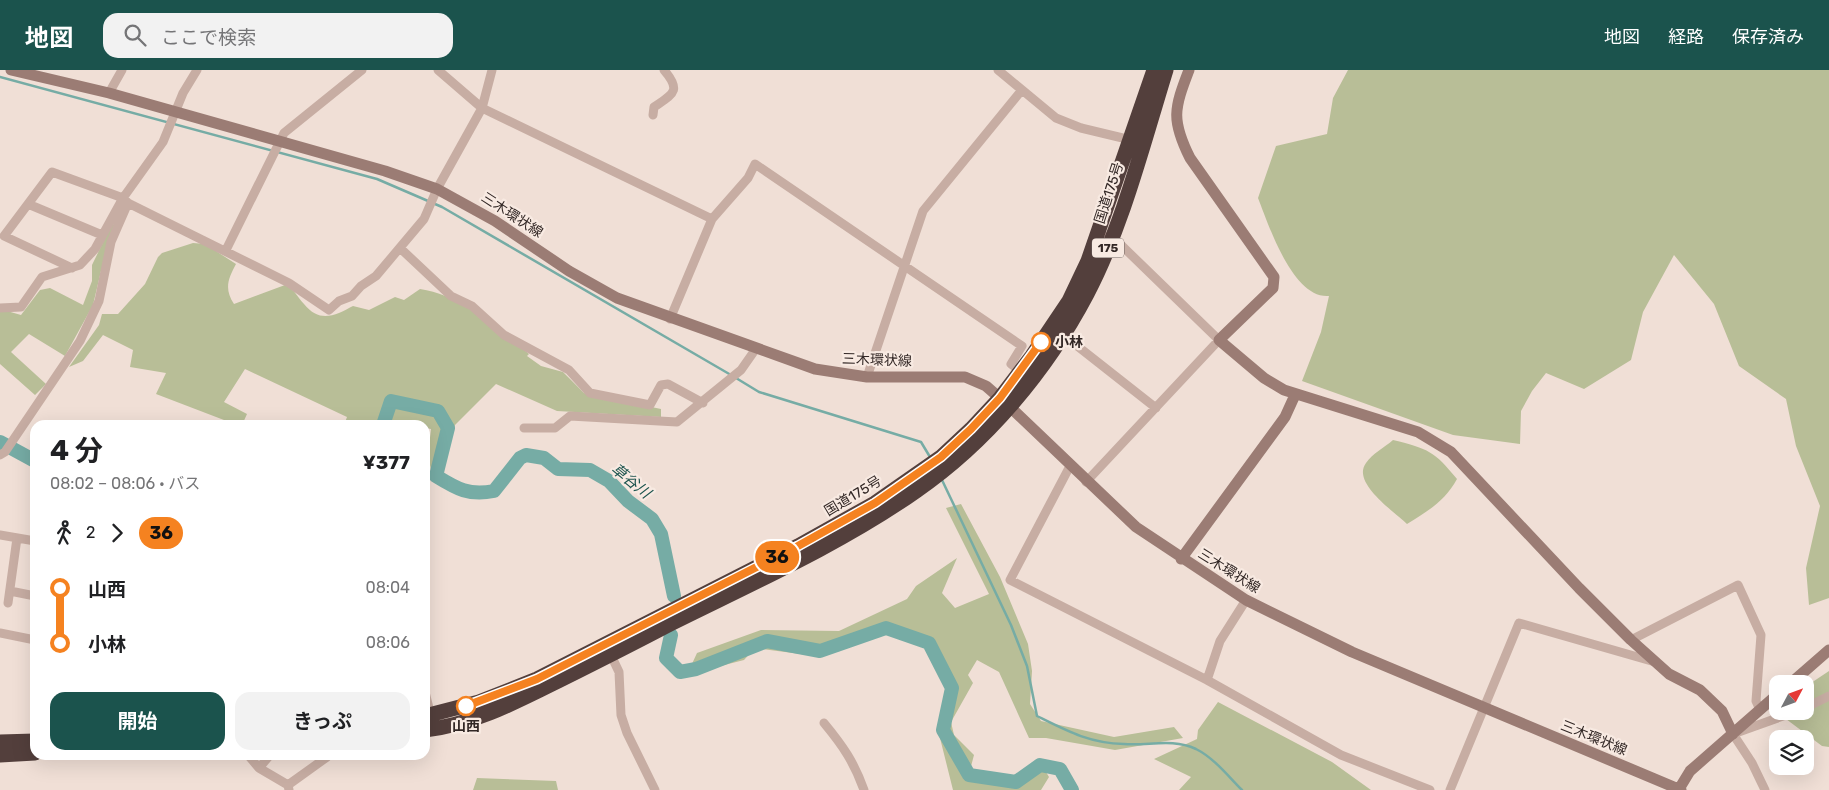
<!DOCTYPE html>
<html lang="ja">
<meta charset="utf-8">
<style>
body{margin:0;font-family:Rubik,"Noto Sans JP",sans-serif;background:#f2f2f2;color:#202124;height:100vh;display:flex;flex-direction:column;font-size:19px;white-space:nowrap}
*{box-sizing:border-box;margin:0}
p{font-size:16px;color:#757577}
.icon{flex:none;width:28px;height:28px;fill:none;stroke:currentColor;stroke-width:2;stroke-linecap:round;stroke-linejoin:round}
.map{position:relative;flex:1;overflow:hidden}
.side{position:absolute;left:30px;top:350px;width:400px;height:340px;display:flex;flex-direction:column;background:#fff;border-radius:15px;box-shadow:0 5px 20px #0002}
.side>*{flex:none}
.badge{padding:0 10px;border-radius:16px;font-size:18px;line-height:32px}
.needle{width:32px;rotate:49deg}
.tools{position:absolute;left:1769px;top:605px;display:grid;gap:10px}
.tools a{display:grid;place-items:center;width:45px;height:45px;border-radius:10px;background:#fff;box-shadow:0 5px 20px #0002;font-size:25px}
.map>.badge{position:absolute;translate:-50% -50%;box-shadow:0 0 0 2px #fff}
.legs{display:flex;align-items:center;gap:8px;height:55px;padding:0 20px;font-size:16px}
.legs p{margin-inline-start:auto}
.summary{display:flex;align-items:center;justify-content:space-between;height:85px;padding:0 20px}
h1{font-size:28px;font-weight:700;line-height:38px}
.primary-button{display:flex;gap:10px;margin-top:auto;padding:10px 20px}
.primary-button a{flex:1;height:58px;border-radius:15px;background:#1b534d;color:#fff;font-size:20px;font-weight:700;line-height:58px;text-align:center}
.primary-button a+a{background:#f2f2f2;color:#202124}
ul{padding:0 20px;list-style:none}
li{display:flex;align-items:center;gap:18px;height:55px;font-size:19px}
li i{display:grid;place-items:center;width:8px;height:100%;margin:0 6px;background:currentColor}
li i::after{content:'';width:12px;height:12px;margin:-6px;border:4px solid;border-radius:50%;background:#fff}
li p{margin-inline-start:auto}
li:first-child i{background:linear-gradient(#0000 50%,currentColor 0)}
li:last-child i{background:linear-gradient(currentColor 50%,#0000 0)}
header{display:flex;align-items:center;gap:30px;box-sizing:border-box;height:70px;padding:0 25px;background:#1b534d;color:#fff}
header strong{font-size:24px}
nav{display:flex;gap:28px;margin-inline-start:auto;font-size:18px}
.search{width:350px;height:45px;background:#f2f2f2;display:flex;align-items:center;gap:12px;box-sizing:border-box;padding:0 18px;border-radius:15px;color:#757577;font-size:19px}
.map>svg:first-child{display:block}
.green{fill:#b8be97}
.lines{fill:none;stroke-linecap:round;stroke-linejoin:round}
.stream{stroke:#76aca5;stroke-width:2.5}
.river{stroke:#76aca5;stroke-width:14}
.street{stroke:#c7ada3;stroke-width:9}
.secondary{stroke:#9b7c74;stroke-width:11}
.highway{stroke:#533f3c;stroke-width:15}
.line-1-casing{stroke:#fff;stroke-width:11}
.line-1{stroke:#f58220;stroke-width:8}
.stop-1-dot{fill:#fff;stroke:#f58220;stroke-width:2.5}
.labels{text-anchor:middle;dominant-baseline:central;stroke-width:4.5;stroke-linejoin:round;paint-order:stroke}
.shield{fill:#f8eae2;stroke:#6d625e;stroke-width:1}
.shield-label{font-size:12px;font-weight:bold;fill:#322725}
.street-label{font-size:14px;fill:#322725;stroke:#f8eae2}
.stop-label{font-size:14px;font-weight:bold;fill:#322725;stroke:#f8eae2;text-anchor:start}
.water-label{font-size:15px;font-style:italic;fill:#1b534d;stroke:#f8eae2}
</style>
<header>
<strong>地図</strong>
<div class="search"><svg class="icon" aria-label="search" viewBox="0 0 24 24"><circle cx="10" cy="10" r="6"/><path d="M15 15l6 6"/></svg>ここで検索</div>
<nav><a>地図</a><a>経路</a><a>保存済み</a></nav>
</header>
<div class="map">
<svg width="1829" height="720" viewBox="0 0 1829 720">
<rect width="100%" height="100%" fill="#f0dfd6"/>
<path class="green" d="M1348,0H1829V528L1809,535L1806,498L1820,436L1796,376L1786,329L1739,296L1714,234L1674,185L1643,242L1631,290L1584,319L1546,303L1532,321L1521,341L1520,374L1453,365L1302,311L1321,262L1329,226C1293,229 1269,156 1258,128L1276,76L1327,64L1333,28Z
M112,154L116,155L101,201L93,235L65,286L29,264L11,282L46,314L35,325L0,294V239L21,245L40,220L50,218L83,235L92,211V195Z
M193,173L205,174L236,194C228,209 224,219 234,234L285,215C296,220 296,226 304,234C320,254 336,245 353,236L369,240L395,227L404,230L420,219C464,226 495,257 529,284L527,286L541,296L563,302L584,323L661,339V347L557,341L496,314L455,355L440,414L433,410L428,385L431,359L425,358V355H344L347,347L245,299L224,332L247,344L242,355H237L156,324L166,303L130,297L133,280L103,265L83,291L69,297L99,255L102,244H118L145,214L158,187L162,183Z
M1393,370C1429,379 1434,381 1457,409C1445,431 1428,441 1407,454C1395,442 1351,413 1366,393C1372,384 1385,377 1393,370Z
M961,434L1000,507L1028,574L1032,601L1030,634L1041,651L1114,667L1174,657L1183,668L1115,680L1046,668H1029L999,602L977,590L968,605L973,613L951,652L954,665L974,685L969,704L1001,710L1010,716L1026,711L1040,702H1046L1049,707L1041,720H953L937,656L954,625L950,604L936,577L880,557L859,561L840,581L816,586L755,578L744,590L697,602L691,596L697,583L761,560L839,561L907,529L916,516L957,488L942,523L955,538L989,524L946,438Z
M1829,601V677L1822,676L1778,643L1805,641V617Z
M1218,632L1332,692L1371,720H1179L1191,707L1154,689L1197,669L1198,660Z
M477,708L556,711L558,720H473Z"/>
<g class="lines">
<path class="stream" d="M0,7L377,109L442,137L731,305
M736,308L759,322L921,372L930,387
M942,410L1011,555L1027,596L1037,646C1067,661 1089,673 1124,674C1149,676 1172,668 1196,679C1214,688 1228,706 1242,720"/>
<path class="river" d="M383,355L391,331L438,341L448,358L436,406C457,419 469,426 494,421L520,388L526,385L544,388L558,399L590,400L609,411L628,431L652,449L661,464L674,526
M0,372L35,391
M671,565L666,588L680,602L696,599L767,571L820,581L886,558L929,573L952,618L943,660L969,705L1016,712L1040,695L1060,699L1072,720"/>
<path class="street" d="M438,0L482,38L712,149
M998,0L1056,48L1081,58L1131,70
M109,23L122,0
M653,45L654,37C673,24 682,21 664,0
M128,133L289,213L329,240L339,231L352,226L361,216L376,206L424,149L437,119L482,38L492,0
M28,134L102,165
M400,178L451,226L472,236L504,265L569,300L590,323L650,335L661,315L668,314L703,333
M226,180L284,63L362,0
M0,238L21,237L42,207L80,195L95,179L123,128L163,72L183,23L197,0
M670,249L712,149L748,108L755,94L1022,276L1011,294L1020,301
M1062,264L1156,338
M867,307L923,141L1021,21
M524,358H555L570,346L677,352L741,300L755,280
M0,385L5,382L80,271L99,231L111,172L128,133L123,128L52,102L4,166L72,198
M1070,396L1010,510L1207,610L1341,685L1430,720
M1086,412L1219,270L1120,174L1099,163
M0,465L35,471
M10,521L35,526
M8,533L17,468
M0,563L35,570
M1631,570L1738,515L1761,565L1756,631L1760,640
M609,581L619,602L621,645L627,663L655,720
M1207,610L1220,571L1246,530
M425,622L431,646
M1805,638L1829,626
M824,653C843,676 854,692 864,720
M248,685L259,698L270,685
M259,698L288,715
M289,720L288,715L327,687
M1450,720L1519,553L1655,592
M1765,720L1752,693L1733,664L1797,641"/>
<path class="secondary" d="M11,0L109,23L385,101L437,119L495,151L569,201L617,228L815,299L867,307H965L986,316L1010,337L1136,457L1246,530L1352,582L1681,720
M1189,0C1174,39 1171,50 1190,88L1274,207L1273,218L1219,270L1264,308L1284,320L1418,362L1451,382L1579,518L1631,570L1669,604L1700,620L1722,641L1733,664
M1181,489L1285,347L1295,325
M1790,614L1829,580
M1679,719L1690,701L1778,624"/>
<path class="highway" d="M425,646L479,632L537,609L798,476L875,433L941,387L971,359L1000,328L1032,286L1069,231L1088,191L1154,0
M425,660C472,655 516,632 558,611C594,593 630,575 666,556C748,515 841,474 916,421C987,372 1047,300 1087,224C1123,155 1143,74 1166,0
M0,672L35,671
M0,685L35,683"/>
</g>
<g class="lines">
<g class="line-1-casing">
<path id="line-1" d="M466,636L537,609L798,476L875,433L941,387L971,359L1000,328L1041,272"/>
</g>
<use href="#line-1" class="line-1"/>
</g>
<g class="stop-1-dot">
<circle cx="1041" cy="272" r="9"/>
<circle cx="466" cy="636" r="9"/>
</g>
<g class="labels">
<rect class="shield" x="1092" y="168.5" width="32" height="19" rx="4"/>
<g class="shield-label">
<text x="1108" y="178">175</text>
</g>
<g class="street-label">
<text transform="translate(1109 123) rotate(-72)">国道175号</text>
<text transform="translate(512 145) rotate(33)">三木環状線</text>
<text transform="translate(877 290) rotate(2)">三木環状線</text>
<text transform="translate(853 426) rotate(-31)">国道175号</text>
<text transform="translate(1229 501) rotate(32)">三木環状線</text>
<text transform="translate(1594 668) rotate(22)">三木環状線</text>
</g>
<g class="stop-label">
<text x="1055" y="272">小林</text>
<text x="466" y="656" text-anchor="middle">山西</text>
</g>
<g class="water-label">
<text transform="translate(631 411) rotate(39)">草谷川</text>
</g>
</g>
</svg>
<div class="tools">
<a><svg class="needle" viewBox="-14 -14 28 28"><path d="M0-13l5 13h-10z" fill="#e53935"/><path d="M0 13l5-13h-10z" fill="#757577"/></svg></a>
<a><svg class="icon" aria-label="layers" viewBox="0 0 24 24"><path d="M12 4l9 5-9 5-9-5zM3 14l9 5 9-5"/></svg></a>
</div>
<b class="badge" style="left:777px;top:487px;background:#f58220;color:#111">36</b>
<section class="side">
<div class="summary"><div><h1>4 分</h1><p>08:02 – 08:06 · バス</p></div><b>¥377</b></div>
<div class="legs"><svg class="icon" aria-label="walk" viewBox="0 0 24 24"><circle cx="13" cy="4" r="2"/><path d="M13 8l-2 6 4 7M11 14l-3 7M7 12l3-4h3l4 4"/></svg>2<svg class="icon" aria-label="forward" viewBox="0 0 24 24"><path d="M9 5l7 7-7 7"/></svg><b class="badge" style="background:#f58220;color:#111">36</b></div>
<ul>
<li><i style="color:#f58220"></i><b>山西</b><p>08:04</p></li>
<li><i style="color:#f58220"></i><b>小林</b><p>08:06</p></li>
</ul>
<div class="primary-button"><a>開始</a><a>きっぷ</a></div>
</section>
</div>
